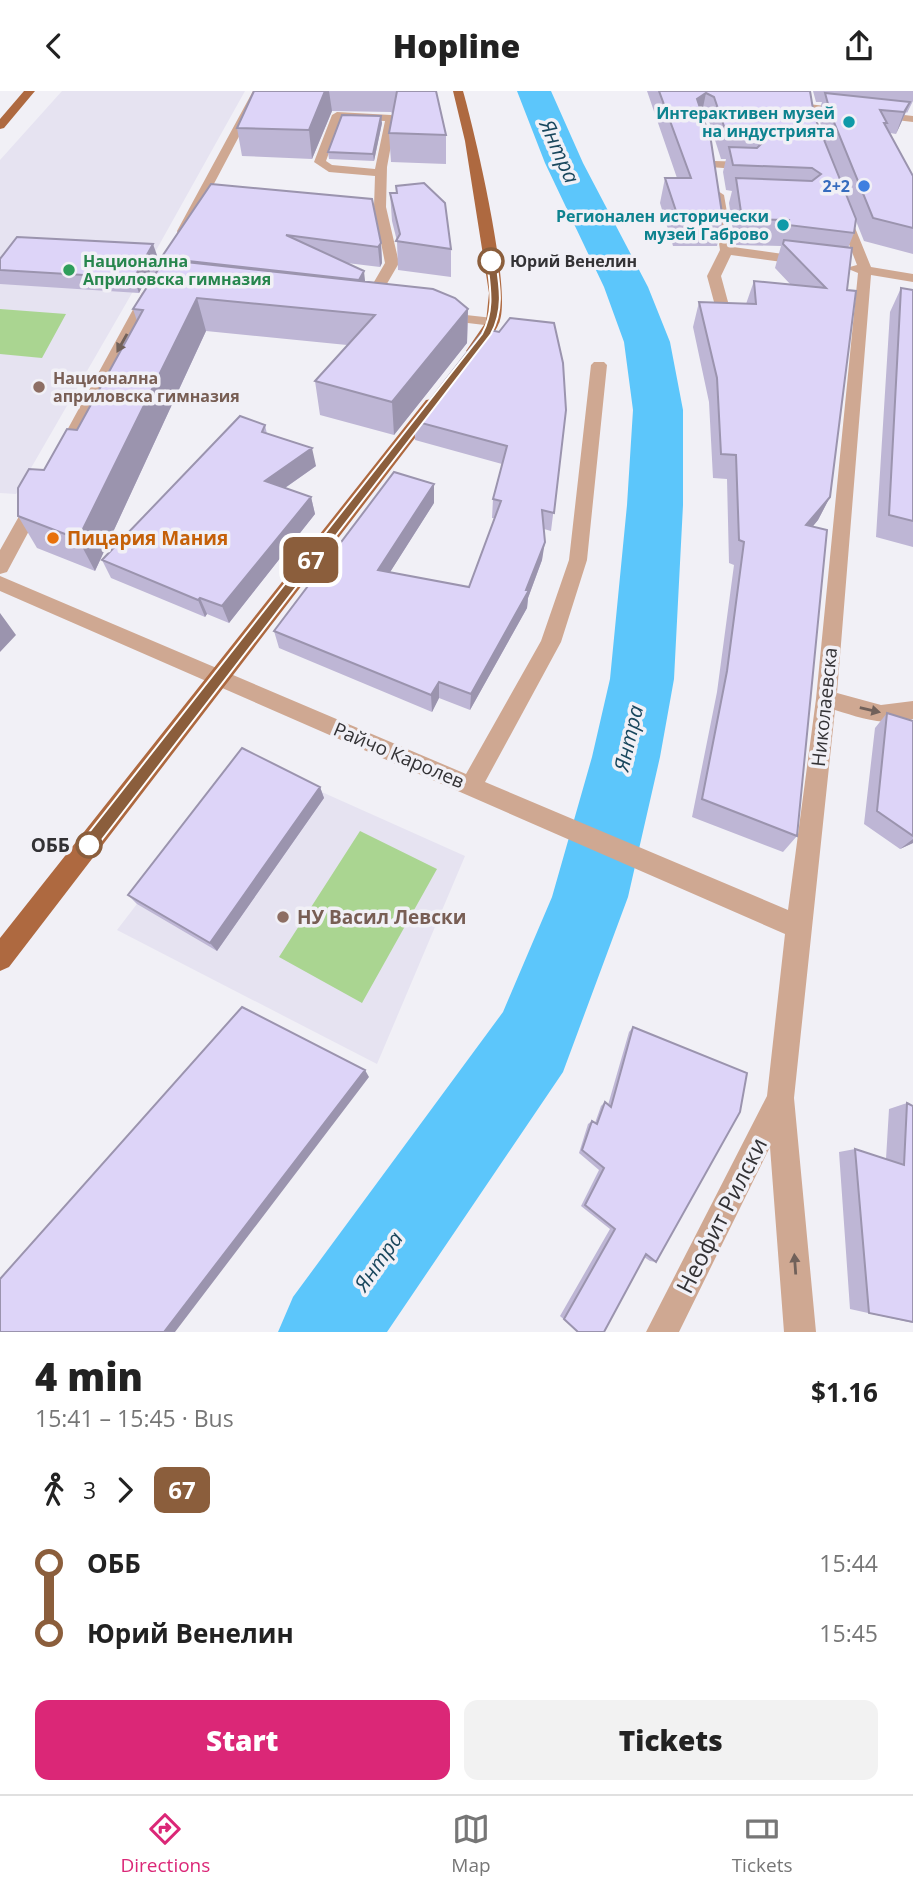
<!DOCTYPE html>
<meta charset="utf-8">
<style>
body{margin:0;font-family:"Open Sans",sans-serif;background:#f2f2f2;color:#222;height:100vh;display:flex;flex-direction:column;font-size:26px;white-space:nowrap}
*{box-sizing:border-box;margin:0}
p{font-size:23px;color:#767676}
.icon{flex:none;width:38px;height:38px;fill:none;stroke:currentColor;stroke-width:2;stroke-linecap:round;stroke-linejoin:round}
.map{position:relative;height:1241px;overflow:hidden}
.drawer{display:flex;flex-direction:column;background:#fff;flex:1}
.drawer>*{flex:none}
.badge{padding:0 14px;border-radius:10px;font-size:24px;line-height:46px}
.map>.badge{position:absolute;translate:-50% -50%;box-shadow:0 0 0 4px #fff}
.legs{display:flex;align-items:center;gap:10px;height:77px;padding:0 35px;font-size:23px}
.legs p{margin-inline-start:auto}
.summary{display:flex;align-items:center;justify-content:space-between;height:119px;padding:0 35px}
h1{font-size:38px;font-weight:800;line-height:52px}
.cta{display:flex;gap:14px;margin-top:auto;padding:14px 35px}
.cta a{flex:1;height:80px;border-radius:14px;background:#db2777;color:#fff;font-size:28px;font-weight:800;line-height:80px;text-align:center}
.cta a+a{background:#f2f2f2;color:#222}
ul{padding:0 35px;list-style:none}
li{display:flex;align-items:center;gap:24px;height:70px;font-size:26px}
li i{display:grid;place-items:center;width:10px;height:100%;margin:0 9px;background:currentColor}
li i::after{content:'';width:18px;height:18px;margin:-9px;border:5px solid;border-radius:50%;background:#fff}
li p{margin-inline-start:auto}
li:first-child i{background:linear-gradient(#0000 50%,currentColor 0)}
li:last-child i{background:linear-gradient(currentColor 50%,#0000 0)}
header{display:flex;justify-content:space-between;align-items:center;height:91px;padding:0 35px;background:#fff;font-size:32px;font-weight:800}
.menu{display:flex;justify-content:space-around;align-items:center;height:98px;border-top:2px solid #e0e0e0;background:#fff;font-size:19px;color:#767676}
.menu a{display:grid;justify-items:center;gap:4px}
.menu .active{color:#db2777}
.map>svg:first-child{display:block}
.built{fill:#e6e3f1}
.green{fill:#aad591}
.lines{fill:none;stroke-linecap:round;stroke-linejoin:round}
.river{fill:#5cc6fb;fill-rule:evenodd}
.minor{fill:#cfa892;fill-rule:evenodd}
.major{fill:#ae6940;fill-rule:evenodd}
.wall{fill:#beb6d5}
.shaded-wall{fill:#9b94ae}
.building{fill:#ddd4f8;stroke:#9b94ae;stroke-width:2}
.oneway{fill:#71615a}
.line-1{fill:#8b5e3c;stroke:#fff;stroke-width:2}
.culture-dot{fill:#0f9aa8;stroke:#f1f0f6;stroke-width:2.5}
.shop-dot{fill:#3f7fe0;stroke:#f1f0f6;stroke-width:2.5}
.stop-1-dot{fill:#fff;stroke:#8b5e3c;stroke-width:3.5}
.leisure-dot{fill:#2e9e5b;stroke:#f1f0f6;stroke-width:2.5}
.education-dot{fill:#8d6e63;stroke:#f1f0f6;stroke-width:2.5}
.food-dot{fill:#e8710a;stroke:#f1f0f6;stroke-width:2.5}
.labels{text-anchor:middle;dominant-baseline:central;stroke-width:7;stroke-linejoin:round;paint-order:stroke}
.far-culture-label{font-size:16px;font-weight:bold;fill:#0d838f;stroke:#f1f0f6;text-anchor:end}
.far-shop-label{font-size:16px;font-weight:bold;fill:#366cbe;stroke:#f1f0f6;text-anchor:end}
.far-leisure-label{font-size:16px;font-weight:bold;fill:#27864d;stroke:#f1f0f6;text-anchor:start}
.far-stop-label{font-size:16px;font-weight:bold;fill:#333235;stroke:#f1f0f6;text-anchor:start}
.far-education-label{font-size:16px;font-weight:bold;fill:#785e54;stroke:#f1f0f6;text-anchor:start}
.food-label{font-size:19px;font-weight:bold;fill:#c56008;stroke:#f1f0f6;text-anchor:start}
.street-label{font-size:19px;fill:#333235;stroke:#f1f0f6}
.stop-label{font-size:19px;font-weight:bold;fill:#333235;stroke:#f1f0f6;text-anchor:end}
.education-label{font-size:19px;font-weight:bold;fill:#785e54;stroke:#f1f0f6;text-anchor:start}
.water-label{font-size:21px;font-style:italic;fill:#1a475d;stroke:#f1f0f6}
.near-street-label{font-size:23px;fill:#333235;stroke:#f1f0f6}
</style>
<header><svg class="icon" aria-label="back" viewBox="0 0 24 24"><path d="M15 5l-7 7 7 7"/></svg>Hopline<svg class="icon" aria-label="share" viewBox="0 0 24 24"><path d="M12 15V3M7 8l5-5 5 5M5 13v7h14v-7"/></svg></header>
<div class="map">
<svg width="913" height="1241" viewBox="0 0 913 1241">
<rect width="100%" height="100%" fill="#f1f0f6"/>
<path class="built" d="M62,0H245L139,190L16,403L0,402V69Z
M248,668L465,765L377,973L117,839Z"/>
<path class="green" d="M0,218L66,223L42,267L0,263Z
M360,740L437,778L362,912L279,866Z"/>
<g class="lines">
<path class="river" d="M517,0H551L583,72L648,196L670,251L683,319V414L674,588L660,666L628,806L563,981L387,1241H278L293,1206L503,921L552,806L592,666L610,588L627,414L633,319L624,251L604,196L545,72Z"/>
<path class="minor" d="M253,0H263L189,140L188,143H178L177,140Z
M808,13L913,25V31L804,18V14Z
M337,21L391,24L396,27L387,76L386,116L399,172L374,215L367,219L360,215L385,172L374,116L375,85L329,81L314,71L332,24ZM341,28L385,30L375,78L332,74L326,70Z
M714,70L750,71L756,75L750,79L710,76L708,74Z
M718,100L724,104L733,156L804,166L811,170L804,174L731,164L721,185L731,222L724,226L717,222L707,185L720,159L712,104Z
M843,118L849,122L871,176L913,183V191L871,184L837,602L881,614L913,610V628C886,636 861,627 835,619L794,1007L816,1241H784L770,1056L679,1241H646L767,1005L785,843L0,500V485L466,683L541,550L569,469L591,274L594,271H604L607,274L587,469L561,551L485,691L788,819L816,608L858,182L846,177L857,174L837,122Z
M149,198L156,202L69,365L67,369H55L53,365L142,202Z
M439,221L493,227L500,231L493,235L434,228L432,225Z
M37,402L46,408L7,481L0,483V459L31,404Z"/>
<path class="major" d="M24,0H35L4,37L0,38V28Z
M453,0H463C474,38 513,202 499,232C495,243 485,253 478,263L473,264L466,260L486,231L489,202L465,50Z
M432,308L440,313L438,317L9,876L0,880V847L426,309Z"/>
</g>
<path class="wall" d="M254,0H436L446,44V73L391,71L389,42L393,23L391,21L332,20L312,68L242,65L237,37Z
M647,0H810L814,24L824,46L818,23L822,11H816L813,0H913V10L907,22L906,21L896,43L890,42L913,85V163L864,150L856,130L854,142L848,157L847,199L830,406L818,429L813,435L797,745L783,761L692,726L717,601L734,474L729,472L727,388L713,387L709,311L693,236L699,211L746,213L754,190L791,194L775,177L781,155L735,154L729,112L732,100L726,99L723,81L726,68H721L709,30L703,27L723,129L717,155H673L660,112L665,87H677Z
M382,32L374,70L329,68L328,61Z
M211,93L381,152L382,172L380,176L347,172L365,190L468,218L467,252L394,344L320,324L315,290L347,254L206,240L95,480L37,457L18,425L44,379L77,339L137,230L133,218L153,187L150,181L139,202L0,193V168H161Z
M396,95L451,158V186L398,179L397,150L392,130L390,102H396Z
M901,197L913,199V456L876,446L890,221Z
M566,319L551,440L544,438L542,469L528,507L527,517L470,619L439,607L432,621L279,557L274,540L434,412L390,481L469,496L495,427H492L493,408L502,373L415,349L414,330Z
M265,334L267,343L316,375L285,397L311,406L315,423L229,532L207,523L205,526L111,487L102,469Z
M887,622L913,630V752L900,758L864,733L875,637Z
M320,696L324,707L217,860L137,813L128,804Z
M633,936L656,1171L650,1170L644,1166L578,1241L560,1225L610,1138L581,1115L599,1079L579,1062L588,1033L592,1030L595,1032L601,1015L605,1011L608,1014L629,941Z
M907,1012L913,1015V1232L850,1218L839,1061L855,1058L886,1068L889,1018Z"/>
<path class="shaded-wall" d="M325,0H329L332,20L312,68L309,39Z
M706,2L701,26L697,8Z
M910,11L901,32L896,43L904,21Z
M381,25L382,32L374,70L373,63Z
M381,152L382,172L380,176L378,156Z
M153,153L158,167L147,170L150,181L139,202L134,187Z
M364,180L366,199L359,189Z
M197,207L206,240L95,480L78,448Z
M468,218L467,252L394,344L392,311Z
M312,357L316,375L269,408L265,390Z
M434,393V412L380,497L378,479Z
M311,406L315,423L229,532L222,515Z
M830,406L818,429L795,457L806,434Z
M545,451L542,469L528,507L527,517L470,619L471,603L526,499Z
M200,507L207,523L205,526L198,509Z
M0,522L16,544L0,561Z
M439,591V607L432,621L431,604Z
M320,696L324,707L217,860L210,852Z
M913,748V752L900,758Z
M365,979L369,986L175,1241H164Z"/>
<path class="building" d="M254,0H325L309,39L237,37Z
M397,0H436L446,44L389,42Z
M659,0H810L814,24L856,128L854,142L788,134L789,129L742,128L736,87L812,90L821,83L812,77L733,74L729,56L757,57L765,49L757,44H727L714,6L706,2L697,8L711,50L723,129H679L665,87H691Z
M825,2L910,11L904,21L880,19L887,32H884L913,85V137L873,127L831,24Z
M342,24L381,25L373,63L328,61Z
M424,92L445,112L451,158L396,150L400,143L390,102H397L396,95Z
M211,93L372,108L381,152L378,156L286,144L364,180L359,189L161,167Z
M17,146L153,153L134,187L0,179V168Z
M784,149L852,157L847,199L856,200L830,406L806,434L827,439L797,745L702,708L727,580L744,451L739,449L736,364L721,363L717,287L699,211L756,213L754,190L826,197L783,153Z
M149,167L433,198L455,207L468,218L392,311L315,290L375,224L197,207L78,448L18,425V397L29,378L44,379L67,338L77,339L143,219L133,218L163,171L147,170Z
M901,197L913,199V430L889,424Z
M510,227L554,232L563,272L566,319L554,422L542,419L545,451L526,499H529L471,603L439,591L431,604L274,540L394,381L434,393L378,479L469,496L501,410L493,408L507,355L414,330L485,238L499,241Z
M240,325L265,334L262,341L312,357L265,390L311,406L222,515L200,507L198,509L102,469Z
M887,622L913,630V745L877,720Z
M242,657L320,696L210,852L128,804Z
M242,916L365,979L164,1241H0V1188Z
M633,936L747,982L740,1021L656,1171L646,1163L604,1241H578L564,1228L615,1138L585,1114L604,1077L582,1059L592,1030L597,1033L605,1011L611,1016Z
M907,1012L913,1015V1231L869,1222L855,1058L904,1074Z"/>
<defs><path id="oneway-solid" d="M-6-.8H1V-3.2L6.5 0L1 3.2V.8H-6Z" transform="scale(1.75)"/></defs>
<g class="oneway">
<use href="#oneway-solid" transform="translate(122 252) rotate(119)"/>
<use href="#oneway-solid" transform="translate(870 619) rotate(13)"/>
<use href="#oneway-solid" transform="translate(795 1173) rotate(-94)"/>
</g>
<path class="line-1" d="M491,167L496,170C500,196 504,219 491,243L94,759H83L81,754L83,749L482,243C495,219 490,196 487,170Z"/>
<g class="culture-dot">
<circle cx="849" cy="31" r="7"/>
<circle cx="783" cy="134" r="7"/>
</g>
<circle class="shop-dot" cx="864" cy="95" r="7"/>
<g class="stop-1-dot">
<circle cx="491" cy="170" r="12"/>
<circle cx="89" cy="754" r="12"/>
</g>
<circle class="leisure-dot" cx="69" cy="179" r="7"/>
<g class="education-dot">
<circle cx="39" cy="296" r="7"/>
<circle cx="283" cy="826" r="7"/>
</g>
<circle class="food-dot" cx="53" cy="447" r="7"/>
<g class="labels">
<g class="far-culture-label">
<text x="835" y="22">Интерактивен музей<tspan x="835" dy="18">на индустрията</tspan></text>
<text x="769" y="125">Регионален исторически<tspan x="769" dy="18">музей Габрово</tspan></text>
</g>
<g class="far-shop-label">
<text x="850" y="95">2+2</text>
</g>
<g class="far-leisure-label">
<text x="83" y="170">Национална<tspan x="83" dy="18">Априловска гимназия</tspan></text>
</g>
<g class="far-stop-label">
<text x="510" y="170">Юрий Венелин</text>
</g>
<g class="far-education-label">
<text x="53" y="287">Национална<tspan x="53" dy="18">априловска гимназия</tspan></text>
</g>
<g class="food-label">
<text x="67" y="447">Пицария Мания</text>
</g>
<g class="street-label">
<text transform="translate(824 616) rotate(-84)">Николаевска</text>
<text transform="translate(399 664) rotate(23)">Райчо Каролев</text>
</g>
<g class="stop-label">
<text x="70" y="754">ОББ</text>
</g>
<g class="education-label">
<text x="297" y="826">НУ Васил Левски</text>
</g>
<g class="water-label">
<text transform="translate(560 60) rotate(66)">Янтра</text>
<text transform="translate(628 647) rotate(-77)">Янтра</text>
<text transform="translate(378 1170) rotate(-55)">Янтра</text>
</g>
<g class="near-street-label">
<text transform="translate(721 1124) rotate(-63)">Неофит Рилски</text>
</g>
</g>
</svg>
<b class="badge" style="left:311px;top:469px;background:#8b5e3c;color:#fff">67</b>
</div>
<section class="drawer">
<div class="summary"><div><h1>4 min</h1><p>15:41 – 15:45 · Bus</p></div><b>$1.16</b></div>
<div class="legs"><svg class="icon" aria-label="walk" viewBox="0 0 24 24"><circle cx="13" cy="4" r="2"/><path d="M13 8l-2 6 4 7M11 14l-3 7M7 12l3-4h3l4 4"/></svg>3<svg class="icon" aria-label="forward" viewBox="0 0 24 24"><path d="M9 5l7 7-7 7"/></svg><b class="badge" style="background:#8b5e3c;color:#fff">67</b></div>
<ul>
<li><i style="color:#8b5e3c"></i><b>ОББ</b><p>15:44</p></li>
<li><i style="color:#8b5e3c"></i><b>Юрий Венелин</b><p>15:45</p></li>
</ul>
<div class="cta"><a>Start</a><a>Tickets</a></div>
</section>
<nav class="menu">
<a class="active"><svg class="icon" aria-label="directions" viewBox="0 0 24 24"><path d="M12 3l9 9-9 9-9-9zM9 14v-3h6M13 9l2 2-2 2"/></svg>Directions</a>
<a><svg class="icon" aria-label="map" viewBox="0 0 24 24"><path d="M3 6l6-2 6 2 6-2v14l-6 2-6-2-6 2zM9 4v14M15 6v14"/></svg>Map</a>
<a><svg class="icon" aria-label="tickets" viewBox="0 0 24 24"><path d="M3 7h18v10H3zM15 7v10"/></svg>Tickets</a>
</nav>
